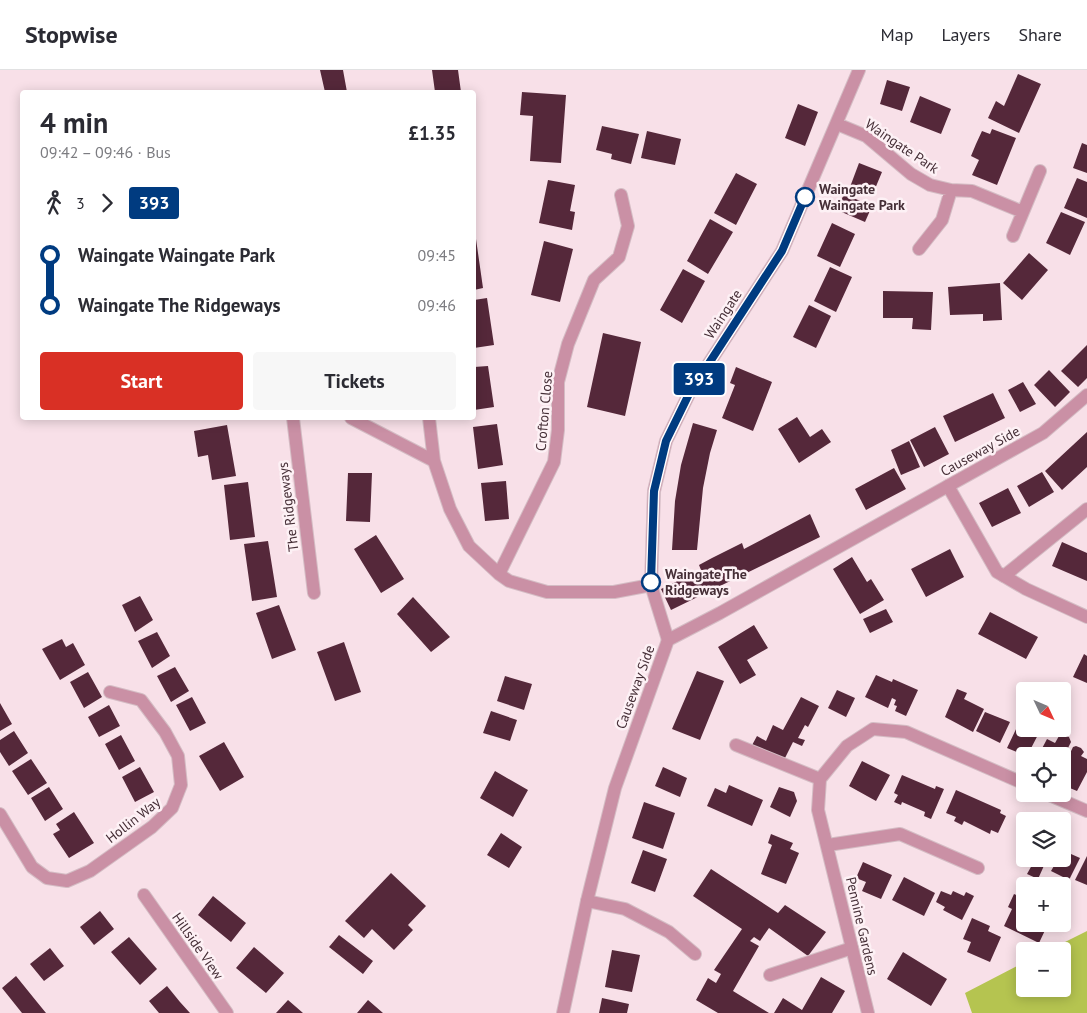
<!DOCTYPE html>
<meta charset="utf-8">
<style>
body{margin:0;font-family:"PT Sans",sans-serif;background:#f7f7f7;color:#2b2b33;height:100vh;display:flex;flex-direction:column;font-size:19px;white-space:nowrap}
*{box-sizing:border-box;margin:0}
p{font-size:16px;color:#7c7c81}
.icon{flex:none;width:28px;height:28px;fill:none;stroke:currentColor;stroke-width:2;stroke-linecap:round;stroke-linejoin:round}
.map{position:relative;flex:1;overflow:hidden}
.side{position:absolute;left:20px;top:20px;width:456px;height:330px;display:flex;flex-direction:column;background:#fff;border-radius:5px;box-shadow:0 2px 12px #0003}
.side>*{flex:none}
.badge{padding:0 10px;border-radius:4px;font-size:18px;line-height:32px}
.needle{width:32px;rotate:134deg}
.controls{position:absolute;left:1016px;top:612px;display:grid;gap:10px}
.controls a{display:grid;place-items:center;width:55px;height:55px;border-radius:5px;background:#fff;box-shadow:0 2px 12px #0003;font-size:25px}
.map>.badge{position:absolute;translate:-50% -50%;box-shadow:0 0 0 2px #fff}
.legs{display:flex;align-items:center;gap:8px;height:55px;padding:0 20px;font-size:16px}
.legs p{margin-inline-start:auto}
.overview{display:flex;align-items:center;justify-content:space-between;height:85px;padding:0 20px}
h1{font-size:28px;font-weight:700;line-height:38px}
.primary-button{display:flex;gap:10px;margin-top:auto;padding:10px 20px}
.primary-button a{flex:1;height:58px;border-radius:5px;background:#d93025;color:#fff;font-size:20px;font-weight:700;line-height:58px;text-align:center}
.primary-button a+a{background:#f7f7f7;color:#2b2b33}
ul{padding:0 20px;list-style:none}
li{display:flex;align-items:center;gap:18px;height:50px;font-size:19px}
li i{display:grid;place-items:center;width:8px;height:100%;margin:0 6px;background:currentColor}
li i::after{content:'';width:12px;height:12px;margin:-6px;border:4px solid;border-radius:50%;background:#fff}
li p{margin-inline-start:auto}
li:first-child i{background:linear-gradient(#0000 50%,currentColor 0)}
li:last-child i{background:linear-gradient(currentColor 50%,#0000 0)}
header{display:flex;align-items:center;gap:30px;box-sizing:border-box;height:70px;padding:0 25px;background:#fff;border-bottom:1px solid #e1e1e2}
header strong{font-size:24px}
nav{display:flex;gap:28px;margin-inline-start:auto;font-size:18px}
.map>svg:first-child{display:block}
.green{fill:#b5c450}
.building{fill:#55283a}
.lines{fill:none;stroke-linecap:round;stroke-linejoin:round}
.service-casing{stroke:#d4bcc4;stroke-width:14}
.minor-casing{stroke:#d4bcc4;stroke-width:14}
.tertiary-casing{stroke:#d4bcc4;stroke-width:14}
.service{stroke:#ca90a5;stroke-width:12}
.minor{stroke:#ca90a5;stroke-width:12}
.tertiary{stroke:#ca90a5;stroke-width:12}
.line-1-casing{stroke:#fff;stroke-width:11}
.line-1{stroke:#003b80;stroke-width:8}
.stop-1-dot{fill:#fff;stroke:#003b80;stroke-width:2.5}
.labels{text-anchor:middle;dominant-baseline:central;stroke-width:5;stroke-linejoin:round;paint-order:stroke}
.street-label{font-size:14px;fill:#452e36;stroke:#fdf1f5}
.stop-label{font-size:14px;font-weight:bold;fill:#452e36;stroke:#fdf1f5;text-anchor:start}
</style>
<header>
<strong>Stopwise</strong>
<nav><a>Map</a><a>Layers</a><a>Share</a></nav>
</header>
<div class="map">
<svg width="1087" height="943" viewBox="0 0 1087 943">
<rect width="100%" height="100%" fill="#f8e0e8"/>
<path class="green" d="M1087,861V943H972L965,923L1025,892V919H1062V881H1047Z"/>
<path class="building" d="M320,0H343L347,22H325Z
M432,0H458L461,22H435Z
M1018,4L1041,14L1019,63L988,48L996,31L1004,36Z
M887,10L910,17L902,41L880,34Z
M522,22L566,25L561,93L530,91L533,46L520,45Z
M920,26L951,39L941,64L910,52Z
M798,34L818,42L805,76L785,68Z
M602,56L639,64L631,94L611,89L612,84L596,80Z
M992,59L1016,68L997,115L972,105L979,90L971,86L976,74L982,61L990,64Z
M647,61L681,69L675,95L641,88Z
M1082,73L1087,75V103L1073,98Z
M859,93L882,102L872,126L850,117Z
M736,103L757,114L736,155L714,143Z
M1077,108L1087,112V148L1064,138Z
M548,110L575,115L570,141L575,142L572,160L539,153Z
M844,124L872,136L865,152L837,140Z
M1061,142L1085,152L1070,185L1046,173Z
M710,149L733,162L708,204L687,191Z
M832,153L855,164L840,197L817,186Z
M474,169H476L483,218L474,220Z
M544,171L573,179L560,232L531,225Z
M1029,183L1048,200L1022,230L1003,213Z
M830,197L852,207L836,242L814,231Z
M683,199L705,211L682,253L660,240Z
M1000,213L1002,250L983,251V244L950,245L948,217Z
M883,221L933,222L931,260L912,259L913,248H883Z
M487,228L494,275L474,278V230Z
M809,235L831,246L816,278L793,267Z
M603,263L641,272L625,346L587,337Z
M1087,275V308L1078,317L1061,301Z
M488,296L494,337L474,340V297Z
M736,297L772,312L753,361L722,348L735,315L730,313Z
M1049,300L1070,322L1055,337L1034,315Z
M1023,312L1036,334L1020,342L1008,320Z
M993,323L1005,348L955,372L943,346Z
M797,347L810,367L822,359L831,372L799,393L778,359Z
M693,353L717,360L710,383L703,418L697,480H672L675,431L681,395Z
M497,354L503,395L478,399L473,357Z
M227,355L236,406L212,410L208,385L198,387L194,361Z
M935,357L949,384L924,397L910,370Z
M1087,362V397L1062,420L1045,401Z
M909,371L920,397L901,405L891,380Z
M894,398L906,419L866,440L855,419Z
M1042,402L1054,422L1029,437L1017,416Z
M348,403H372L370,452L346,451Z
M506,411L509,449L485,451L481,413Z
M248,412L255,467L230,470L224,415Z
M1008,418L1021,443L992,457L979,433Z
M810,444L820,467L671,540L661,519L701,500L699,495L712,488L742,473L744,479Z
M376,465L404,509L381,523L354,479Z
M268,471L277,527L252,531L244,474Z
M1062,472L1087,483V511L1052,496Z
M950,479L964,507L926,527L911,499Z
M852,487L867,512L871,509L884,530L860,544L833,499Z
M140,526L153,550L135,562L122,535Z
M413,527L450,567L431,582L397,544Z
M279,535L296,580L272,589L256,543Z
M886,539L893,552L870,563L863,549Z
M990,542L1038,567L1026,589L978,564Z
M754,555L768,578L747,590L756,605L740,614L718,577Z
M157,562L170,586L152,598L138,571Z
M62,569L66,577L73,573L85,595L60,610L42,579Z
M344,572L361,622L335,631L317,582Z
M1084,584L1087,586V613L1073,607Z
M175,597L189,621L171,632L157,606Z
M697,601L724,611L700,670L672,659Z
M88,602L102,627L84,638L70,612Z
M876,605L892,612L893,609L918,620L906,646L895,641L897,636L894,635L896,630L892,628L888,638L865,627Z
M505,606L532,614L524,640L497,631Z
M957,619L967,623L964,629L984,639L973,662L945,647Z
M837,620L855,628L846,647L828,638Z
M192,627L206,653L190,661L176,635Z
M801,627L819,636L808,657L805,655L798,668L805,670L802,676L793,672L783,692L751,677L757,666L766,671L773,655L783,660Z
M0,633L12,654L0,661Z
M109,635L120,656L99,667L88,647Z
M491,641L517,650L510,671L483,663Z
M985,642L1010,652L1000,673L976,661Z
M1018,655L1028,660L1041,659L1027,686H1025V692L1016,688L1019,683L1007,678Z
M14,661L28,683L9,696L0,682V670Z
M121,665L135,691L119,700L105,674Z
M1064,665L1069,667L1071,672L1062,690V686H1038L1047,669L1055,673L1059,666Z
M224,672L244,707L220,721L199,686Z
M1076,676L1081,678L1084,682L1081,686L1087,689V702L1077,721L1065,716L1068,710L1062,708V700L1073,677Z
M31,689L47,713L28,725L12,701Z
M862,691L890,705L876,731L849,716Z
M140,697L154,722L135,732L122,707Z
M663,697L687,708L680,727L655,716Z
M495,701L528,720L513,747L480,728Z
M902,705L935,719L936,716L944,719L931,749L924,746L925,742L902,732L901,735L894,732L898,725L894,723Z
M729,715L763,730L752,756L707,736L715,718L726,723Z
M49,717L63,739L45,751L31,728Z
M779,717L794,722L797,731L790,747L770,737Z
M956,720L1001,740L1000,743L1006,746L998,763L991,760L990,764L964,751L962,755L954,751L956,747L946,743Z
M644,732L675,743L663,779L632,768Z
M74,742L94,773L69,788L53,764L60,760L56,754Z
M501,763L522,777L509,798L487,785Z
M771,764L793,773L790,779L799,783L786,814L761,804L772,775L768,773Z
M1025,769V781L1020,779Z
M643,780L667,789L655,822L631,813Z
M1062,780L1080,788L1069,810L1051,801L1058,789H1062Z
M1087,786V815L1075,810Z
M1025,789H1047L1038,809L1027,804L1032,795L1024,791Z
M863,792L892,805L881,829L862,821L866,812L856,808Z
M711,799L778,843L785,835L826,862L808,886L769,858L760,871L754,867L750,871L759,876L733,921L769,943H718L696,930L708,908L716,913L721,904L714,900L742,859L693,826Z
M391,803L426,836L408,855L413,860L394,880L372,859L364,868L345,851Z
M904,807L935,823L924,846L892,830Z
M941,821L951,825L953,821L964,826L966,822L974,826L962,850L943,840L945,837L936,832Z
M1014,824L1025,829V854H1048L1039,873L1004,856L1012,839L1008,837Z
M213,826L246,853L231,872L198,845Z
M100,841L114,859L94,875L80,857Z
M972,848L990,856L988,861L1001,867L990,892L967,882L971,872L963,869Z
M339,865L373,891L363,904L329,877Z
M129,867L157,899L140,915L111,882Z
M254,877L284,903L266,923L236,898Z
M50,878L64,896L44,911L30,894Z
M612,880L640,885L632,922L605,917Z
M903,882L947,909L931,936L887,909Z
M16,906L37,932L46,943H22L2,918Z
M821,907L845,921L832,943H774L783,928L802,940Z
M167,916L180,932L190,943H159L149,931Z
M602,928L629,934L627,943H599Z
M288,930L303,943H276Z
M368,930L383,943H357Z"/>
<g class="lines">
<g class="service-casing">
<path id="service" d="M1004,506L1087,439
M770,905L852,878"/>
</g>
<g class="minor-casing">
<path id="minor" d="M837,54L866,66L911,104L930,115L951,120L972,121L1023,142L1040,101
M1013,166L1023,142
M919,179L942,150L951,120
M293,348L314,523
M351,348L434,391
M429,348L434,391L450,439L469,476L499,504L509,511L547,522H614L651,515
M948,416L997,502L1026,519L1087,547
M499,504L554,392L558,360V312L568,274L594,210L619,187L628,156L621,125
M668,570L651,515L654,421L666,371L689,324L782,181L859,0
M736,675L820,709
M1047,724L1087,741
M0,744L32,797L47,808L67,811L90,801L152,757L172,738L181,715L178,686L165,662L141,630L110,622
M828,775L900,764L978,798
M144,825L227,943
M587,831L625,839L669,862L695,884
M868,943L818,740L820,709L847,676L873,659L906,662L1025,714"/>
</g>
<g class="tertiary-casing">
<path id="tertiary" d="M563,943L587,831L615,718L668,570L720,543L1043,363L1087,325"/>
</g>
<use href="#service" class="service"/>
<use href="#minor" class="minor"/>
<use href="#tertiary" class="tertiary"/>
</g>
<g class="lines">
<g class="line-1-casing">
<path id="line-1" d="M651,512L654,421L666,371L689,324L782,181L805,127"/>
</g>
<use href="#line-1" class="line-1"/>
</g>
<g class="stop-1-dot">
<circle cx="805" cy="127" r="9"/>
<circle cx="651" cy="512" r="9"/>
</g>
<g class="labels">
<g class="street-label">
<text transform="translate(902 76) rotate(34)">Waingate Park</text>
<text transform="translate(723 244) rotate(-57)">Waingate</text>
<text transform="translate(544 341) rotate(-85)">Crofton Close</text>
<text transform="translate(980 381) rotate(-29)">Causeway Side</text>
<text transform="translate(288 437) rotate(-97)">The Ridgeways</text>
<text transform="translate(635 617) rotate(-70)">Causeway Side</text>
<text transform="translate(133 750) rotate(-38)">Hollin Way</text>
<text transform="translate(862 856) rotate(77)">Pennine Gardens</text>
<text transform="translate(198 876) rotate(55)">Hillside View</text>
</g>
<g class="stop-label">
<text x="819" y="119">Waingate<tspan x="819" dy="16">Waingate Park</tspan></text>
<text x="665" y="504">Waingate The<tspan x="665" dy="16">Ridgeways</tspan></text>
</g>
</g>
</svg>
<div class="controls">
<a><svg class="needle" viewBox="-14 -14 28 28"><path d="M0-13l5 13h-10z" fill="#e53935"/><path d="M0 13l5-13h-10z" fill="#7c7c81"/></svg></a>
<a><svg class="icon" aria-label="locate" viewBox="0 0 24 24"><circle cx="12" cy="12" r="6"/><path d="M12 2v4M12 18v4M2 12h4M18 12h4"/></svg></a>
<a><svg class="icon" aria-label="layers" viewBox="0 0 24 24"><path d="M12 4l9 5-9 5-9-5zM3 14l9 5 9-5"/></svg></a>
<a>+</a>
<a>−</a>
</div>
<b class="badge" style="left:699px;top:309px;background:#003b80;color:#fff">393</b>
<section class="side">
<div class="overview"><div><h1>4 min</h1><p>09:42 – 09:46 · Bus</p></div><b>£1.35</b></div>
<div class="legs"><svg class="icon" aria-label="walk" viewBox="0 0 24 24"><circle cx="13" cy="4" r="2"/><path d="M13 8l-2 6 4 7M11 14l-3 7M7 12l3-4h3l4 4"/></svg>3<svg class="icon" aria-label="forward" viewBox="0 0 24 24"><path d="M9 5l7 7-7 7"/></svg><b class="badge" style="background:#003b80;color:#fff">393</b></div>
<ul>
<li><i style="color:#003b80"></i><b>Waingate Waingate Park</b><p>09:45</p></li>
<li><i style="color:#003b80"></i><b>Waingate The Ridgeways</b><p>09:46</p></li>
</ul>
<div class="primary-button"><a>Start</a><a>Tickets</a></div>
</section>
</div>
